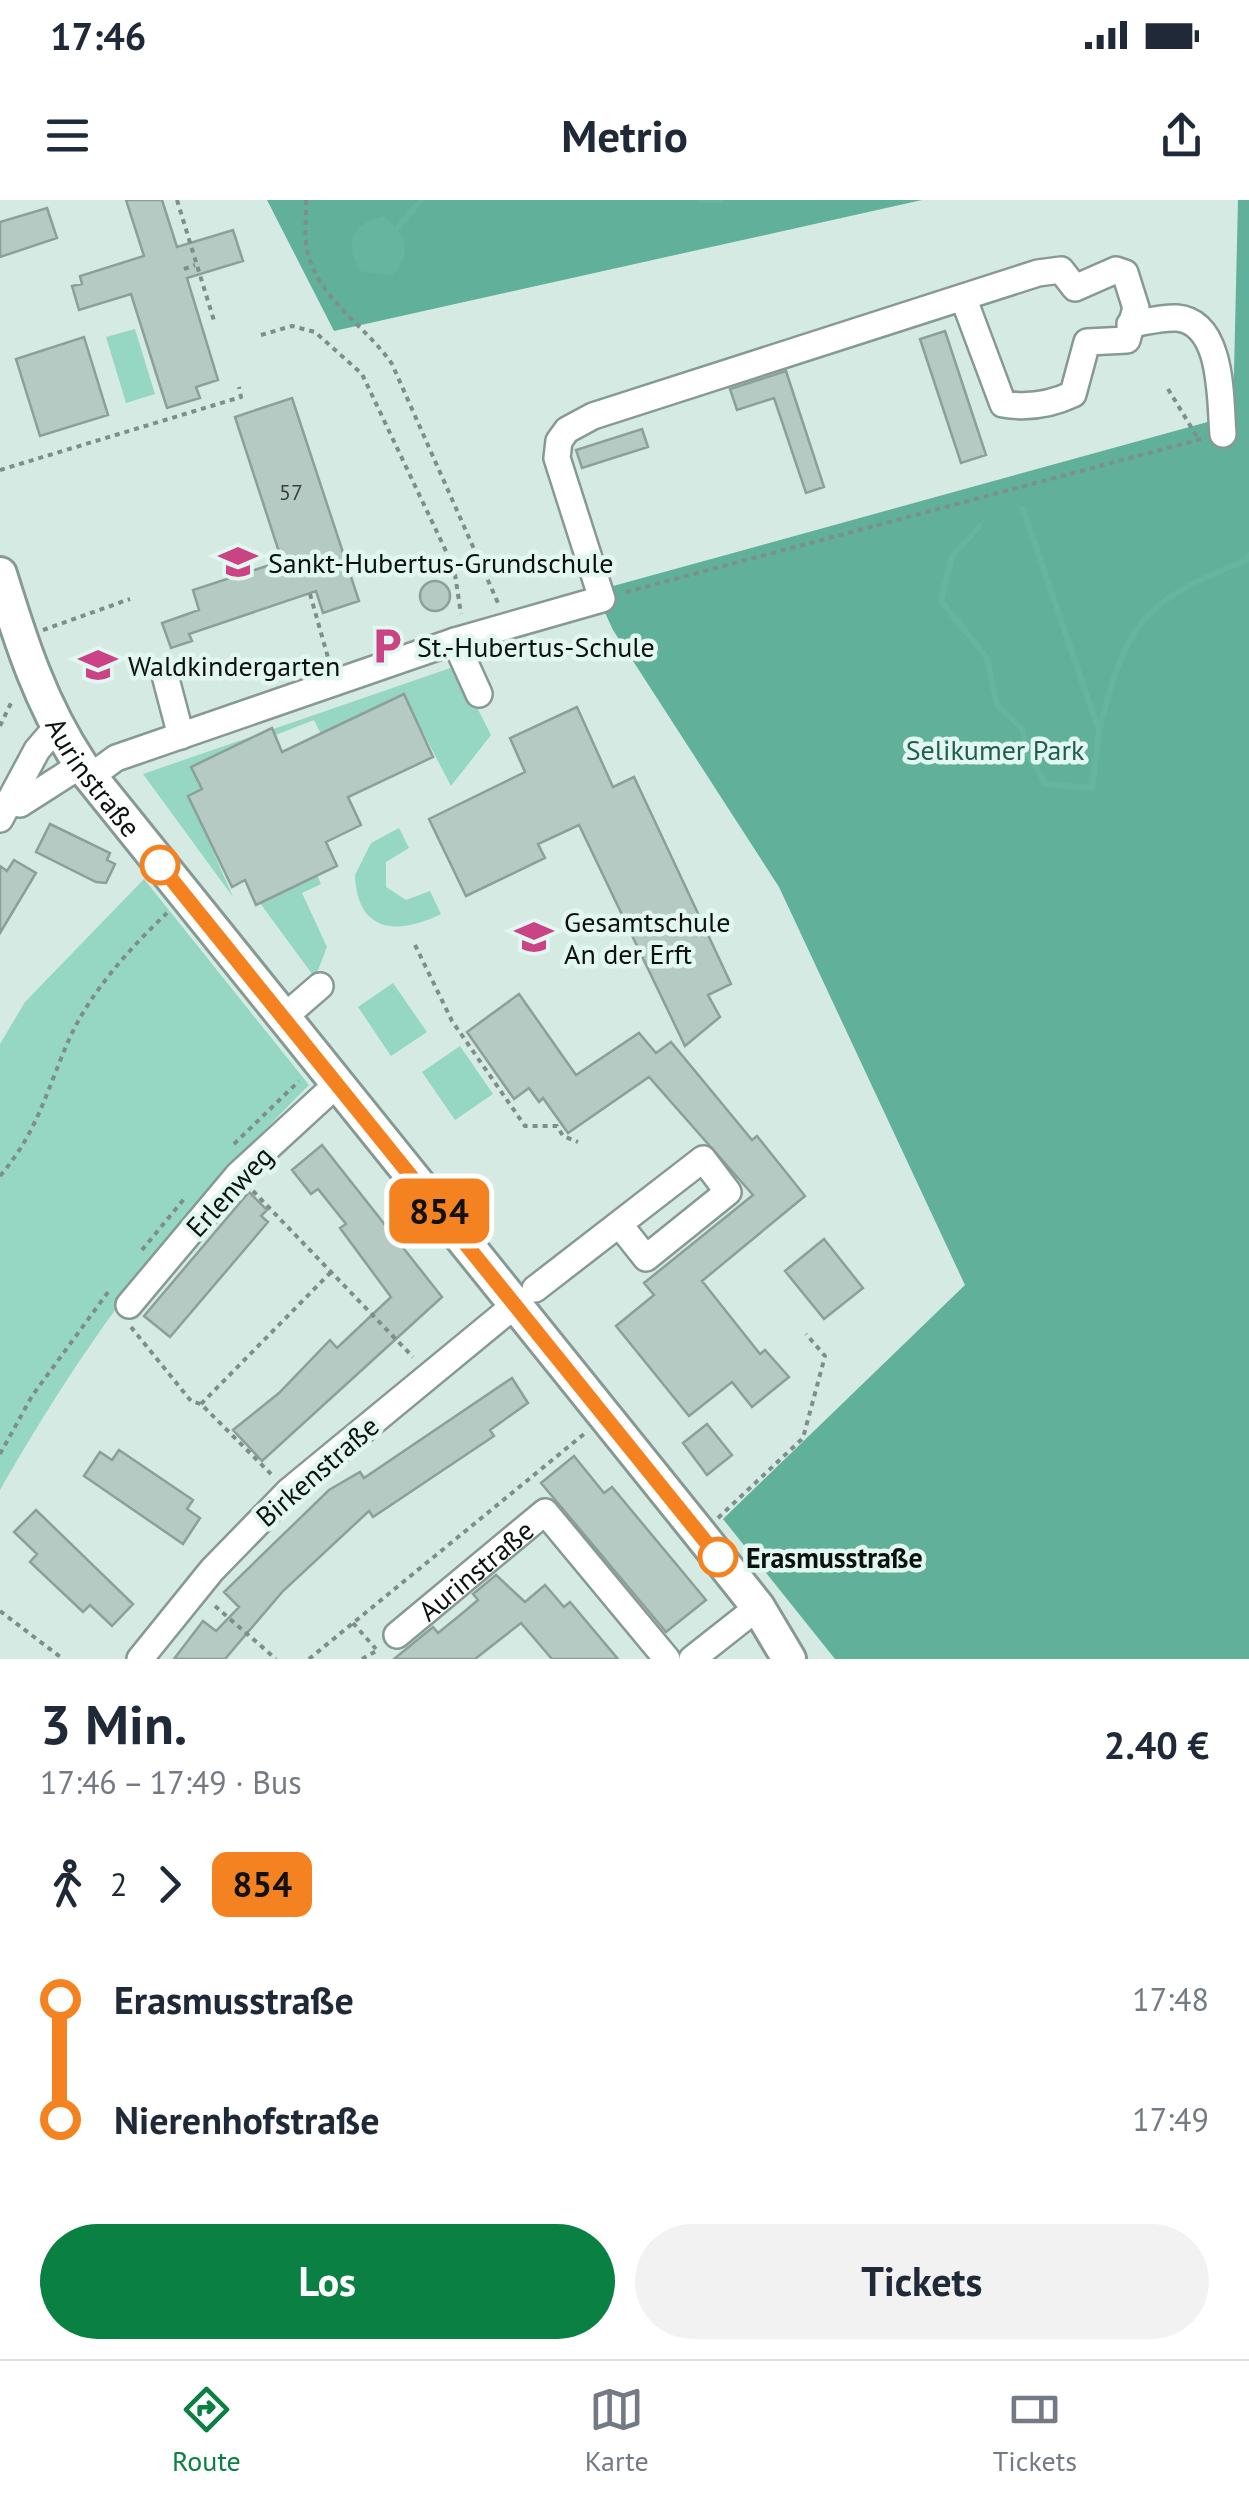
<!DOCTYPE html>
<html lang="de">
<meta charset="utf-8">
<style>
body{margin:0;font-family:"PT Sans",sans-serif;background:#f2f2f3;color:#1f2937;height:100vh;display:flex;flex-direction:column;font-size:38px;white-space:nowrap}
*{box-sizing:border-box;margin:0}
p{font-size:32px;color:#747a83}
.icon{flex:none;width:55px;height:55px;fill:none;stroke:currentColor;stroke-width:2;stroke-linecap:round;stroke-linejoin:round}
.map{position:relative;height:1459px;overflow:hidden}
.panel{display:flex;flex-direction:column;background:#fff;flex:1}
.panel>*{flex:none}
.badge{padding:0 20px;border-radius:15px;font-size:35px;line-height:65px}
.map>.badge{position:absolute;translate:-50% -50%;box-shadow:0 0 0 5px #fff}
.legs{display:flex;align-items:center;gap:15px;height:110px;padding:0 40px;font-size:32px}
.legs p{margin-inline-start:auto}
.head{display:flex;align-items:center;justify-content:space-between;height:170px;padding:0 40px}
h1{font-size:55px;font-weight:700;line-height:75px}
.action{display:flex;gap:20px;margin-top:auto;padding:20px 40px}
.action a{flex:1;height:115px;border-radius:60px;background:#0b8043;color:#fff;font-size:40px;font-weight:700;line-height:115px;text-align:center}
.action a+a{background:#f2f2f3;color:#1f2937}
ul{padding:0 40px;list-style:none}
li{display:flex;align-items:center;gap:35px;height:120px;font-size:38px}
li i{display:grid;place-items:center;width:15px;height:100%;margin:0 12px;background:currentColor}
li i::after{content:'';width:25px;height:25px;margin:-12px;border:8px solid;border-radius:50%;background:#fff}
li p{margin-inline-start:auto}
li:first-child i{background:linear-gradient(#0000 50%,currentColor 0)}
li:last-child i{background:linear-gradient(currentColor 50%,#0000 0)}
.status{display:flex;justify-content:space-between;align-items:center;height:70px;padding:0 50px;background:#fff;direction:ltr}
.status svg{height:28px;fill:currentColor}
header{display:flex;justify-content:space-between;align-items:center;height:130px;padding:0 40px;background:#fff;font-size:45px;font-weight:700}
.tabs{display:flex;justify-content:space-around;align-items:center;height:140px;border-top:2px solid #e0e1e3;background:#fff;font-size:28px;color:#747a83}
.tabs a{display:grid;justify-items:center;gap:5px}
.tabs .active{color:#0b8043}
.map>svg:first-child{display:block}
.green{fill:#96d7c3}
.forest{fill:#60b09a}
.water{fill:#65b59f}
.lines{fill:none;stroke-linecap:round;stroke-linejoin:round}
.stream{stroke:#65b59f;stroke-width:6}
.building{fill:#b5cac3;stroke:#8c9f99;stroke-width:2.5}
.minor-casing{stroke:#869a93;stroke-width:30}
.major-casing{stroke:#869a93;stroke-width:38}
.path{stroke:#7f8e89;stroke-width:4;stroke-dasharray:5 5;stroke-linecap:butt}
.minor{stroke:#fff;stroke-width:25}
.major{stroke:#fff;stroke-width:32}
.line-1-casing{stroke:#fff;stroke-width:22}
.line-1{stroke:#f58220;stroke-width:15}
.stop-1-dot{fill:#fff;stroke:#f58220;stroke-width:5}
.labels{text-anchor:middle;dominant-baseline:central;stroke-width:9;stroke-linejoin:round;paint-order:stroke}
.number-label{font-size:22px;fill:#36403d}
.poi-label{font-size:28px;fill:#0b1210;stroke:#e2f7f0;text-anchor:start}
.park-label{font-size:28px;fill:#1f5f4f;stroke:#e2f7f0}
.street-label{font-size:28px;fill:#0b1210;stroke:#e2f7f0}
.stop-label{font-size:28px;font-weight:bold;fill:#0b1210;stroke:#e2f7f0;text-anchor:start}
</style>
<div class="status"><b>17:46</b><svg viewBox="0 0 49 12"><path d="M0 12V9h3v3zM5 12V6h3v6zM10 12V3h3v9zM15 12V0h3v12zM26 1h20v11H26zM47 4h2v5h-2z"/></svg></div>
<header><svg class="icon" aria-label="menu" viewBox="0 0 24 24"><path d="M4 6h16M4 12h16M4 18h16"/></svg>Metrio<svg class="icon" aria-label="share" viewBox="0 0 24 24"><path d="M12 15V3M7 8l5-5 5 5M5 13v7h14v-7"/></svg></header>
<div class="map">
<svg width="1249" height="1459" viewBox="0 0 1249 1459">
<rect width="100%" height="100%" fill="#d5eae3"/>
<path class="green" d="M135,129L155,194L126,203L106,137Z
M456,466L491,535L451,586L403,494L321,534L314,520L191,568L202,589L189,596L233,697L143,574Z
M399,628L409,648L386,662V687L406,700L430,691L441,714C399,735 357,734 355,675L371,643Z
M317,675L321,684L302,693L327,747L315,778L260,703Z
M144,679L309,885C179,1015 91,1131 0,1290V844L25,802Z
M393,783L427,832L391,856L358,807Z
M460,846L493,894L455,920L422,872Z"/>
<path class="forest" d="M267,0H922L334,131Z
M1238,0H1249V1459H835L723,1319L965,1085L779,687L613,430L595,391L1233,215Z"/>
<path class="water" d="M383,16C407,34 413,53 392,76L360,71C344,43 352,24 383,16Z"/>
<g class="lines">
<path class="stream" d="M700,0H720
M398,27L421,0
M980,326L952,356L941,401L987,458L997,505L1022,528L1027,553L1046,584L1092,588L1099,531L1023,309
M1099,531C1126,423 1142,401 1247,360L1249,355"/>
</g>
<path class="building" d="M126,0H162L177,47L233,30L243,61L187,78L218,180L196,187L200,198L167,208L131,94L79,110L72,86L82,84L80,76L144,56Z
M47,8L57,38L0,57V22Z
M945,131L986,255L961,263L920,139Z
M84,137L108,215L40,236L16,159Z
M786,171L824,287L806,293L774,198L737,210L730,189Z
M292,198L359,401L323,413L316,391L189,434L192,441L171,448L162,423L199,410L193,390L282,361L235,217Z
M642,229L648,247L582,268L576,250Z
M420 396a15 15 0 1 1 30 0a15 15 0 1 1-30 0Z
M404,494L433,557L348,597L361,625L326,642L337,666L256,705L245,680L232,687L188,596L202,589L191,567L272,528L282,552Z
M577,507L613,587L634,577L731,784L708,795L720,817L685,846L579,625L538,644L545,658L466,696L429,619L525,572L510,538Z
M50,624L110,653L107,660L115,664L106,683L96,682L36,652Z
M14,660L36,673L0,733V666L7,671Z
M519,794L576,875L639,833L656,853L671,842L752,940L757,936L805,996L702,1081L760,1154L765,1150L789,1177L752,1207L732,1182L689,1216L616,1126L654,1095L644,1083L753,995L649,877L568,933L543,898L539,902L529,888L514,899L467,832Z
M322,945L442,1097L262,1261L233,1230L279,1193L330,1140L337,1148L391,1097L340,1028L346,1024L318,989L311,994L292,970Z
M249,992L267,1010L261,1016L268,1022L170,1137L144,1116Z
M824,1039L863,1088L824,1119L785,1071Z
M512,1178L528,1203L490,1230L494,1236L373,1317L369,1311L283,1391L225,1459H174L203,1421L216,1431L239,1407L224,1392L329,1290L360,1272L364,1278Z
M707,1224L732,1255L707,1275L683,1243Z
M119,1250L193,1300L187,1309L200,1318L183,1344L84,1276L100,1252L112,1260Z
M574,1256L604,1293L612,1287L706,1400L666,1432L541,1283Z
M36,1310L133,1404L112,1426L90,1405L83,1412L30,1362L37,1354L14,1332Z
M496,1375L525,1402L545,1385L564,1407L570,1402L618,1459H552L521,1423L475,1459H394L433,1427L438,1433L459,1416L478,1400L473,1394Z"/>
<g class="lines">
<g class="minor-casing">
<g id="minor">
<path d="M1130,124C1145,122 1162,117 1177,118C1224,122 1220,202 1223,234"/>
<path d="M455,441L479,494"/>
<path d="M166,479L181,536"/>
<path d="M90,577L116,558L455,441L602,399L557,258L559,241L567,230L593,216L1038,73L1061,70L1075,88L1116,70L1125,73L1136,108L1127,140L1087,142L1073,194C1052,204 1027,208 1003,204L963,97"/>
<path d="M10,602L20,604L81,565"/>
<path d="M0,619L37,550L56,528"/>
<path d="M283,818L320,786"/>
<path d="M535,1089L703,959L728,992L646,1058L619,1024"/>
<path d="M129,1105L238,975L337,884"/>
<path id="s1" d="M397,1435L545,1312L667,1459"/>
<path d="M140,1459L212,1370L289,1291L515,1105"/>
<path d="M692,1459L758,1407"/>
</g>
</g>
<g class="major-casing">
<g id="major">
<path id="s2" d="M0,374C21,442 41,505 81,565L700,1334L758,1407L789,1459"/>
</g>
</g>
<path class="path" d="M177,0L215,124
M306,0C307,18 303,36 308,54C319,99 367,127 392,164L498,403
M184,69L195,65
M261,135L292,126L315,132L362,174L454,368L461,414
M1168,189L1199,240
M0,270L241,197L239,187
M626,392L1201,239
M310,394L329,461
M43,430L130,399
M0,526L13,499
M415,745L452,821L525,926H557L563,936L578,942
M234,944L299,881
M0,976C40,929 47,887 72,833C94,788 131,747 167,713
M253,991L413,1157
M142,1050L184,999
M131,1127L191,1201L201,1204L271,1274
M201,1204L331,1072
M0,1254L32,1196L111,1088
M718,1318L803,1238L825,1156L806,1134
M215,1406L276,1459
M0,1411L63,1459
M353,1423L376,1449
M309,1459L584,1234
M362,1459L378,1450"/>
<use href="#minor" class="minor"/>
<use href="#major" class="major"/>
</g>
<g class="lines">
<g class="line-1-casing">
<path id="line-1" d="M160,665L718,1357"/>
</g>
<use href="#line-1" class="line-1"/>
</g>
<defs>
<g id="school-bare" transform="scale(3)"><path d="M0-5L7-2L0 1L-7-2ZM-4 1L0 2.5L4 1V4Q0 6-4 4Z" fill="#c94385" stroke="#e2f7f0" stroke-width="2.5" paint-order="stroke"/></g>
<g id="parking-bare" transform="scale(3)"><path d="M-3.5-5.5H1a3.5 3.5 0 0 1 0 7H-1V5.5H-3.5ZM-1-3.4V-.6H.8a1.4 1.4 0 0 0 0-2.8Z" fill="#c94385" stroke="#e2f7f0" stroke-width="2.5" paint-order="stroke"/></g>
</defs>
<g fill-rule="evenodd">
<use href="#school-bare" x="238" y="362"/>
<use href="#parking-bare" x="387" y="446"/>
<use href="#school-bare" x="98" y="465"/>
<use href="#school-bare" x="534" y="737"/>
</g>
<g class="stop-1-dot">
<circle cx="160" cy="665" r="18"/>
<circle cx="718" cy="1357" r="18"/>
</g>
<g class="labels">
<g class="number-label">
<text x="291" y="292">57</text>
</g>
<g class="poi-label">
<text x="268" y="362">Sankt-Hubertus-Grundschule</text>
<text x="417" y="446">St.-Hubertus-Schule</text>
<text x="128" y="465">Waldkindergarten</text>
<text x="564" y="721">Gesamtschule<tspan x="564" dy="32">An der Erft</tspan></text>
</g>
<g class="park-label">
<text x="995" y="549">Selikumer Park</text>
</g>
<g class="street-label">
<text stroke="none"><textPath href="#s2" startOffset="225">Aurinstraße</textPath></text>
<text transform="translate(229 991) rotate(-47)">Erlenweg</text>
<text transform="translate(317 1271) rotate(-41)">Birkenstraße</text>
<text stroke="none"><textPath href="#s1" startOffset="102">Aurinstraße</textPath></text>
</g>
<g class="stop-label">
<text x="746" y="1357">Erasmusstraße</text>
</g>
</g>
</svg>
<b class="badge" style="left:439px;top:1011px;background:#f58220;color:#111">854</b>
</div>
<section class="panel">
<div class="head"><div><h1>3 Min.</h1><p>17:46 – 17:49 · Bus</p></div><b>2.40 €</b></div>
<div class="legs"><svg class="icon" aria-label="walk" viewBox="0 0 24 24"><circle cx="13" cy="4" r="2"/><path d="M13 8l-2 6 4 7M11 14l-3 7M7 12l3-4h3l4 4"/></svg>2<svg class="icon" aria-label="forward" viewBox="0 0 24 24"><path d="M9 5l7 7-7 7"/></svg><b class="badge" style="background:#f58220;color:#111">854</b></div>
<ul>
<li><i style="color:#f58220"></i><b>Erasmusstraße</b><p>17:48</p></li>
<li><i style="color:#f58220"></i><b>Nierenhofstraße</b><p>17:49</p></li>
</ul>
<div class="action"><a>Los</a><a>Tickets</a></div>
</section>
<nav class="tabs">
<a class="active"><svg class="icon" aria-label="directions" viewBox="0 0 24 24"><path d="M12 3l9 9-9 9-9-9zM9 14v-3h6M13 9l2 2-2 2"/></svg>Route</a>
<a><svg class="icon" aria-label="map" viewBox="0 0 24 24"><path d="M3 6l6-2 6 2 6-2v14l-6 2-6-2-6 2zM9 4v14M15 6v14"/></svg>Karte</a>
<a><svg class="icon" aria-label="tickets" viewBox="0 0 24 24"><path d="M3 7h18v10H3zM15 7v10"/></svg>Tickets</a>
</nav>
